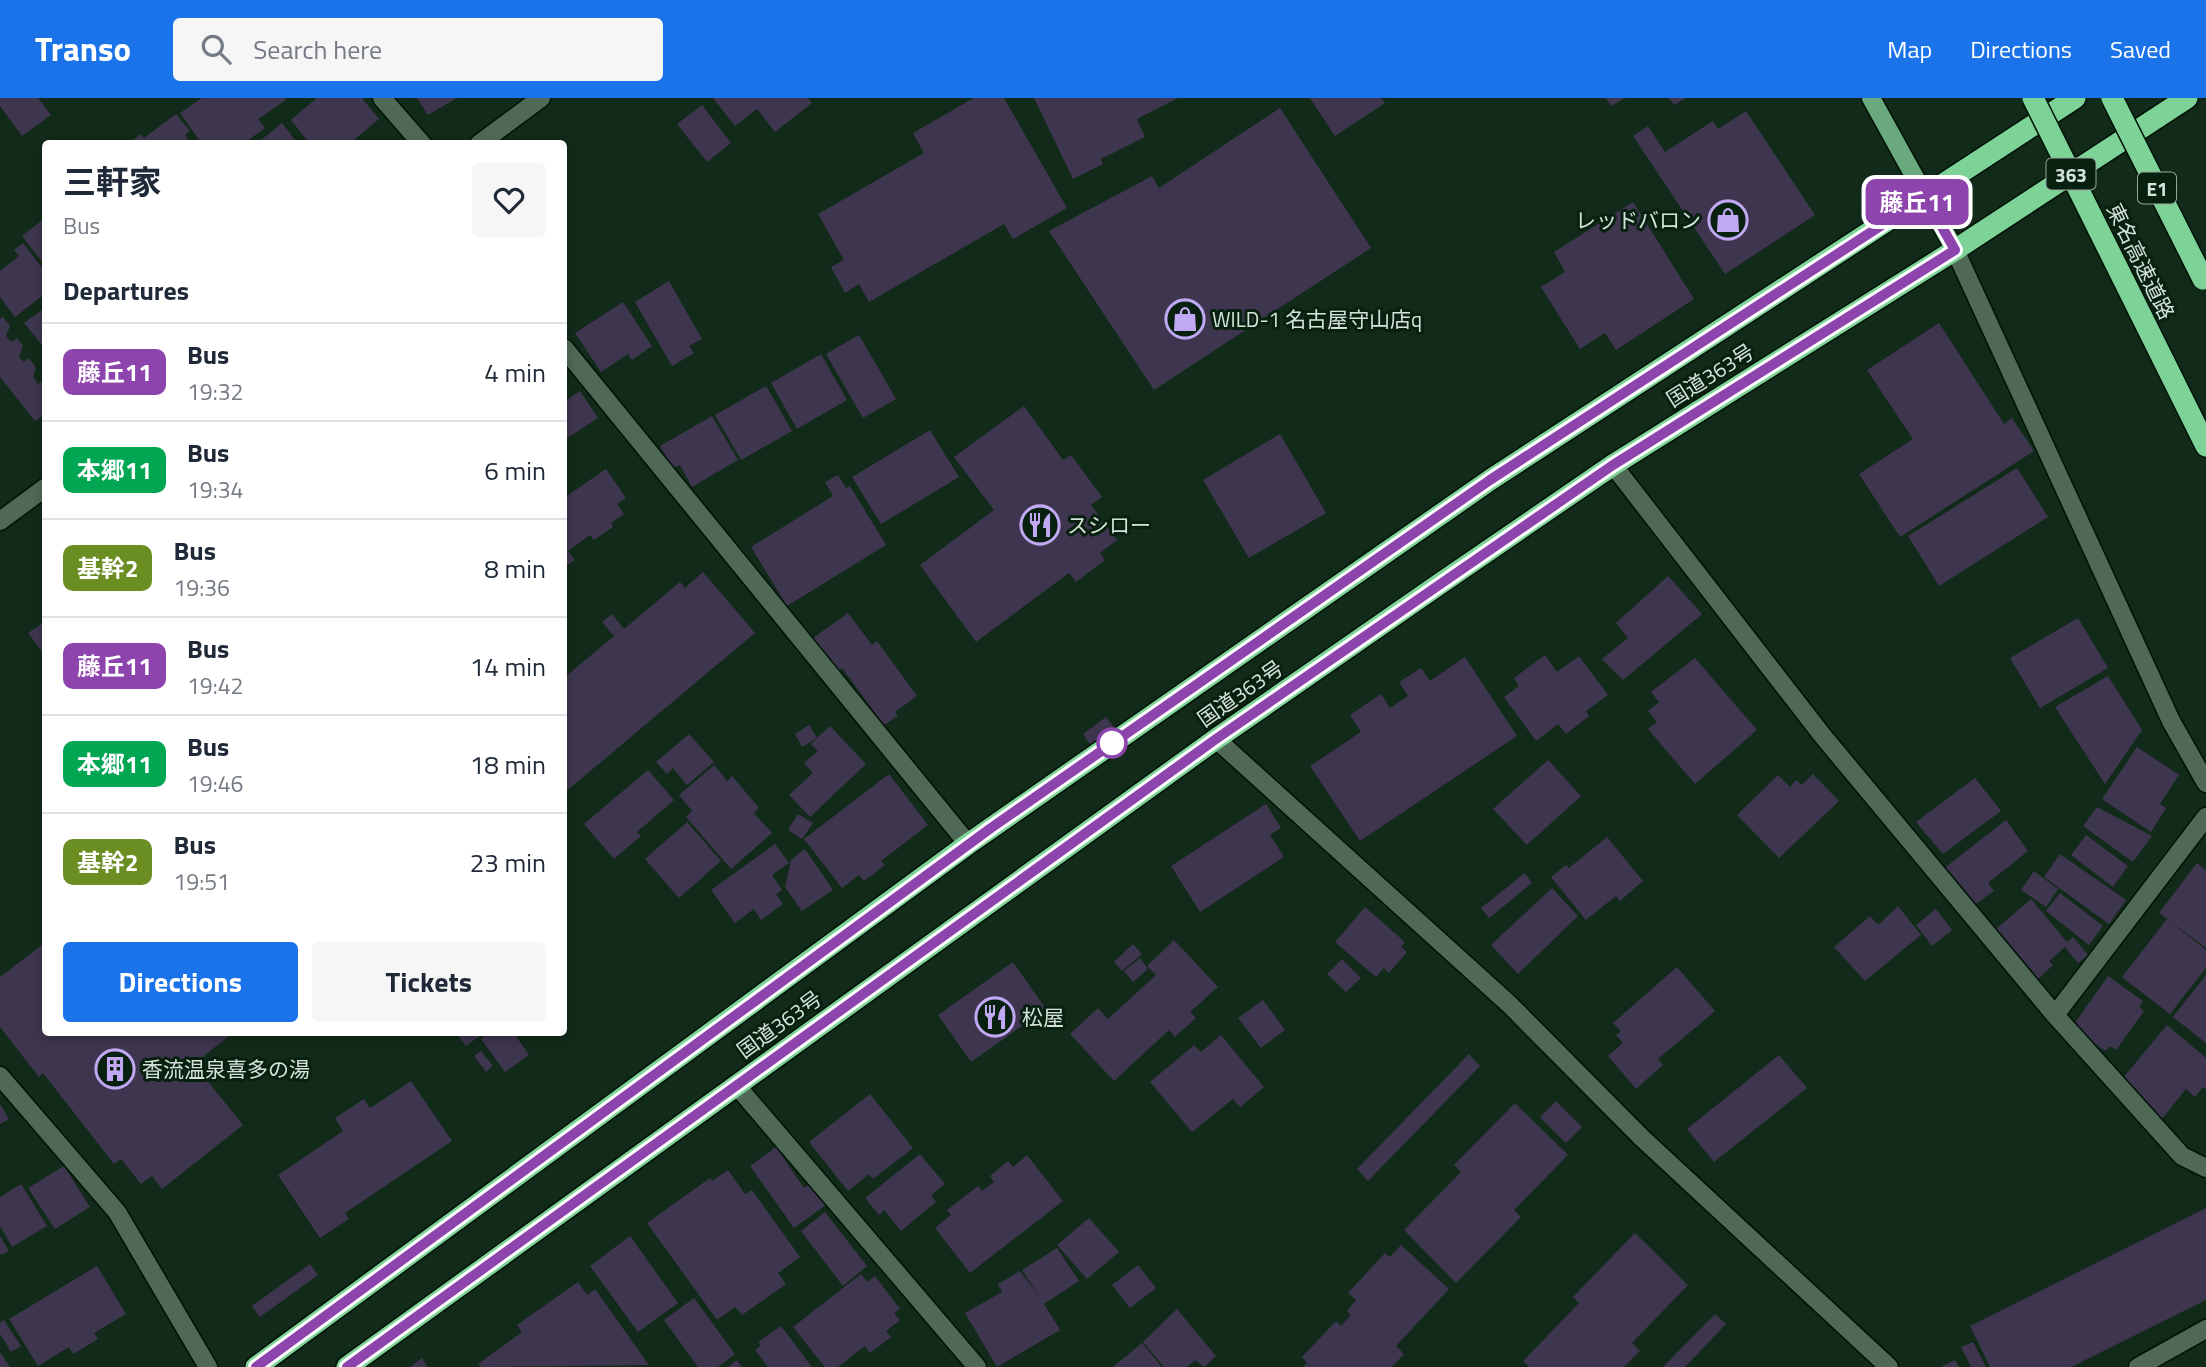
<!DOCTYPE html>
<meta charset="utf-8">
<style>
body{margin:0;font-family:"Titillium Web","Noto Sans JP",sans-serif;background:#f6f6f7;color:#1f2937;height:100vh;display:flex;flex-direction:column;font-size:26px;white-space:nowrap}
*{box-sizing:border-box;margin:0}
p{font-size:23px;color:#747a83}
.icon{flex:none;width:38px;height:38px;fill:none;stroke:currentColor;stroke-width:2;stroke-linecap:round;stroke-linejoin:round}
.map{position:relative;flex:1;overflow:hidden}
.side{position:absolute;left:42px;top:42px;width:525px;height:896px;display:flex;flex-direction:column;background:#fff;border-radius:7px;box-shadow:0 4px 10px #0003}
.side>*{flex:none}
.badge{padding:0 14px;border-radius:10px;font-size:24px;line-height:46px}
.map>.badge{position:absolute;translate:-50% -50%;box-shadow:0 0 0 4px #fff}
h2{padding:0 21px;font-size:26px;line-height:63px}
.round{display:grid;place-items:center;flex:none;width:74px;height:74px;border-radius:7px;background:#f6f6f7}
.overview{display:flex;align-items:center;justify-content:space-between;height:119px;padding:0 21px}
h1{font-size:33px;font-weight:700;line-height:52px}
.action{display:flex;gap:14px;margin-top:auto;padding:14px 21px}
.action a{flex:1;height:80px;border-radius:7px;background:#1a73e8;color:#fff;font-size:28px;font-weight:700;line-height:80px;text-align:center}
.action a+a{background:#f6f6f7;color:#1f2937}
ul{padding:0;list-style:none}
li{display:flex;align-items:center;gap:21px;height:98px;padding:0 21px;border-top:2px solid #e0e1e3}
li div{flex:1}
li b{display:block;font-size:26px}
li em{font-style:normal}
li .badge{min-width:77px;font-weight:700;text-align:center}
header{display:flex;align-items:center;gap:42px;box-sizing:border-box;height:98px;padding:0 35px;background:#1a73e8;color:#fff}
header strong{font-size:33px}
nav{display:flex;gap:38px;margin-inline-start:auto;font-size:24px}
.search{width:490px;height:63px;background:#f6f6f7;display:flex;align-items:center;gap:18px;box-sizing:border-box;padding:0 24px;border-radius:7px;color:#747a83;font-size:26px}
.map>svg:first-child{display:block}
.building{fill:#3e364e}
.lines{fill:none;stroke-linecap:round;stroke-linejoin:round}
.street-casing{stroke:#001205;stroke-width:21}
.primary-casing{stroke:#001205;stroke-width:21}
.highway-casing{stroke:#001205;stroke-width:24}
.street{stroke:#4f6956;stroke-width:18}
.primary{stroke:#6aa87d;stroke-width:18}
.highway{stroke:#7cd297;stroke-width:21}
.highway-bridge-casing{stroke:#001205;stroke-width:24;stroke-linecap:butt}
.highway-bridge{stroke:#7cd297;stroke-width:21}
.line-casing{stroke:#fff;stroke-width:16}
.line{stroke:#8e44ad;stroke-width:10}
.stop-dot{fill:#fff;stroke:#8e44ad;stroke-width:3.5}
.labels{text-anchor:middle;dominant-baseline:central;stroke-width:6;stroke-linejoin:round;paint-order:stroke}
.shield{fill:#082010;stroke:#97a89b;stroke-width:2}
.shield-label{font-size:19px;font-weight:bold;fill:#d4e2d7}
.poi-label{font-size:21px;fill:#d4e2d7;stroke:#082010;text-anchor:start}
.street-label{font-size:21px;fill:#d4e2d7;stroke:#082010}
</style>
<header>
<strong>Transo</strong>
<div class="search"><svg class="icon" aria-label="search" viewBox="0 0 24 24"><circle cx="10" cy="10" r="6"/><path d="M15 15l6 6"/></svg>Search here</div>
<nav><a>Map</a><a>Directions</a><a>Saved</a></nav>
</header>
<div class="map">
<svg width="2206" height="1269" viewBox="0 0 2206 1269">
<rect width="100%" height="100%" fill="#122a1a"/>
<path class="building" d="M0,0H38L51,17L22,38L0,8Z
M202,0H285L286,2L258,21L265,30L243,46H231L229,42L223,46H202L180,15Z
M317,0H362L379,21L349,46H310L291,22Z
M417,0H457L428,17Z
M713,0H808L812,5L775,34L757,11L735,28Z
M974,0H1004L1067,110L1013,141L1004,126L869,204L859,186L845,195L831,169L844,162L818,116L924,55L913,35Z
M1034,0H1178L1137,21L1145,39L1101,61L1103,66L1073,81Z
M1310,0H1381L1385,5L1335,38Z
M1606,0H1625L1611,8Z
M1669,0H1686L1674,7Z
M702,7L731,45L707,64L677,26Z
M1280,10L1371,150L1154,292L1049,133L1152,78L1159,90Z
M1746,13L1815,117L1725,176L1633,38L1648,28L1665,54L1713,23L1718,31Z
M176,16L190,33L185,37L191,46H128L141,36L144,40Z
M282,25L298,46H256Z
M1633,104L1694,201L1616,252L1605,235L1580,251L1541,189L1565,174L1554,154Z
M46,119V169L22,138Z
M23,145L46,175V195L15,219L0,199V173L19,158L14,152Z
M669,183L702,241L689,248L694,255L672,268L635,204Z
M623,204L652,248L632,262L628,256L601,274L575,235Z
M46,209V252L24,225Z
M3,219L10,228L6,238L11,244L17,240L23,248L19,259L24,264L29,260L36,270L33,279L38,286L42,283L46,287V315L35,323L0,279V221Z
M1939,225L2004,326L2012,320L2034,353L1900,439L1859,376L1913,341L1867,272Z
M859,237L896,301L863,320L826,256Z
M821,256L847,302L797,331L771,285Z
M766,288L792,333L741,362L715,317Z
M580,293L598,320L564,342V304Z
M1024,308L1063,362L1071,357L1102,399L1091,407L1117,442L1100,455L1105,462L1076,484L1069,475L976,544L920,467L994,412L954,359Z
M712,318L738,362L692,389L680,367L673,370L660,348Z
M930,332L959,379L881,426L852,379Z
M1280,336L1326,415L1249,460L1203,382Z
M2017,370L2048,419L1939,488L1908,438Z
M606,371L626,400L617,406L624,416L611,425L613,429L594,442L590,437L568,453L575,462L564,469V400Z
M838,377L846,390L850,388L886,447L787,508L751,449L833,398L825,384Z
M703,474L755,535L564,695V580L614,538L602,524L612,516L624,531L680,484L685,490Z
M1668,478L1702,516L1623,582L1602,561L1628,540L1616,525Z
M848,515L872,547L877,543L917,598L895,614L898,618L884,627L842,570L837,574L813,540Z
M2078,520L2108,570L2040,610L2010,560Z
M46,523V559L28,535Z
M1545,557L1557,574L1579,558L1608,597L1586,613L1589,618L1566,636L1558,626L1536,643L1504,599L1519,588L1514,580Z
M1465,559L1517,638L1360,743L1310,668L1361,634L1350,617L1381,596L1390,610L1408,598L1399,584L1421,570L1430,583Z
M1695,560L1757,632L1695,686L1648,631L1657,624L1648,613L1659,604L1651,594Z
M2108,578L2142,632L2105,686L2055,609Z
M1106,619L1115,631L1091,648L1083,636Z
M809,627L817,640L830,628L866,666L810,719L789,697L813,675L804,665L818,653L811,646L817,640L802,649L795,636Z
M689,636L714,664L687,687L673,670L667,676L656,664Z
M2137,649L2179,677L2160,706L2166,710L2151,734L2102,701Z
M1548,662L1581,698L1527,747L1493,711Z
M714,667L727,683L732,678L759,710L754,715L772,735L731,771L686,719L692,713L679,697Z
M648,672L674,702L637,734L641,738L614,761L584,726Z
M889,676L928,727L881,763L885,767L864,783L859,777L842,790L804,741Z
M1813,676L1839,703L1779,760L1737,717L1778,677L1790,689L1796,682L1802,687Z
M1975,680L2001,713L1943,756L1916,724Z
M1266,706L1281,730L1270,737L1284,759L1200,814L1171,768Z
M2097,709L2152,738L2133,764L2083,728Z
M798,716L813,725L802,741L788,732Z
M2006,722L2028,753L1988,785L1994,793L1970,810L1942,772Z
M687,724L721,763L679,800L645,761Z
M2086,737L2128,768L2113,789L2071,757Z
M1607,739L1643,783L1620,803L1616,798L1586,822L1551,779L1566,767L1569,770Z
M775,746L789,765L772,777L782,792L776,796L783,806L761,822L754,811L735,825L711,792Z
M805,751L833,792L802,813L785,789L791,762Z
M2060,756L2126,802L2109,826L2044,779Z
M2197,765L2206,772V850L2159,815Z
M2034,773L2058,791L2046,809L2021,792Z
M1525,775L1532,785L1489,820L1481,810Z
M1552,790L1578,818L1518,876L1491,847Z
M2060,795L2103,828L2089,847L2046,813Z
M2031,801L2067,844L2073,839L2088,857L2078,865L2065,849L2049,863L2053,867L2038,881L1996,831Z
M1898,808L1921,837L1865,883L1834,849L1870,818L1878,827Z
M1365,809L1405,844L1401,849L1407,854L1389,875L1384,870L1376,879L1335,844Z
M1936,811L1952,832L1932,848L1916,827Z
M2167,821L2206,852V870L2170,916L2122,879Z
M1174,842L1218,889L1190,914L1196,920L1175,939L1169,932L1114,983L1070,936L1098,910L1108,921L1156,877L1147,868Z
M46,844V934H234L194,966L243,1027L162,1091L152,1078L141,1086L121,1061L114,1066L43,975L39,979L0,929V879Z
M1133,846L1142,856L1122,873L1114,864Z
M1140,860L1148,871L1133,884L1124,873Z
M1342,861L1361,880L1346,894L1327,876Z
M1013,864L1046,911L971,964L938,917Z
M1677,869L1715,913L1658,961L1663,967L1636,991L1608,958L1623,945L1616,937L1621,933L1613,925Z
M2206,877V945L2173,919Z
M2108,878L2143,903L2139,909L2144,913L2116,952L2110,948L2105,953L2072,929Z
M1263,902L1285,932L1261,950L1238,920Z
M2167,927L2206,960V991L2203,989L2195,999L2186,991L2161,1022L2118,986Z
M455,934H485L466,948Z
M490,934H513L529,957L505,974L481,941Z
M1221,937L1264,989L1240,1009L1233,1001L1192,1034L1150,984L1194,947L1201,954Z
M481,953L493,968L486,974L474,958Z
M1469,956L1480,968L1368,1083L1357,1071Z
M1779,957L1807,990L1714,1064L1687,1031Z
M411,983L452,1043L345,1115L349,1121L320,1140L278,1077L343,1033L335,1020L364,1001L370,1010Z
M870,996L913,1050L873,1081L869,1076L848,1093L809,1044Z
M1556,1003L1582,1029L1566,1045L1540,1019Z
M1515,1005L1568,1057L1514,1112L1521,1119L1456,1185L1404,1132L1461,1074L1454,1067Z
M0,1006L9,1021L0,1026Z
M776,1049L804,1090L811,1085L826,1107L794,1130L750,1068Z
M920,1056L945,1086L931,1097L936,1104L901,1133L884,1112L879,1117L865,1100Z
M1027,1057L1063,1103L970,1175L935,1130L951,1117L947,1112L978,1088L982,1093L994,1084L990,1078L1008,1063L1013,1069Z
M64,1068L90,1109L55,1131L28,1090Z
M728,1072L745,1096L752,1092L800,1159L778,1175L786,1186L742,1217L735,1209L717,1222L647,1125L710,1080L712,1083Z
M21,1086L47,1128L12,1149L0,1128V1099Z
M2206,1110V1202L2071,1269H1990L1970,1228Z
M825,1114L867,1168L843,1188L801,1133Z
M1089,1120L1119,1154L1087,1181L1057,1147Z
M1635,1135L1688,1187L1632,1245L1640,1253L1624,1269H1529L1523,1263L1579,1205L1573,1199Z
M0,1138L9,1153L1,1157L0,1155Z
M630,1138L678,1205L638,1234L590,1168Z
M1401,1147L1449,1191L1396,1248L1404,1256L1392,1269H1303L1307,1265L1302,1259L1336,1223L1341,1228L1351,1217L1347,1213L1356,1202L1348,1195L1385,1155L1390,1159Z
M1057,1150L1079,1183L1044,1206L1060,1232L997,1269L965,1215L1002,1194L998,1186L1020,1173L1039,1198L1022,1172Z
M310,1166L318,1177L260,1219L252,1208Z
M1138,1167L1156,1190L1130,1210L1112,1187Z
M97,1168L126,1216L94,1235L98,1241L73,1256L69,1249L38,1268L9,1221Z
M861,1176L867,1184L875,1178L900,1211L894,1215L900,1222L886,1233L891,1239L870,1255L865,1248L838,1269H825L793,1229Z
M578,1184L587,1197L595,1191L649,1267L481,1269L478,1266L522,1234L517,1227Z
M694,1200L735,1256L718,1269H698L664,1222Z
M1177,1211L1216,1258L1204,1269L1195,1262L1187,1269H1164L1143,1244Z
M1715,1216L1726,1226L1685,1269H1663Z
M4,1222L21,1248L11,1254L0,1236V1225Z
M781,1228L812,1269H768L755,1252L761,1247L758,1244Z
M1973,1244L1986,1269H1971L1961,1249Z
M1142,1245L1162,1269H1113Z
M0,1254L10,1269H0Z
M422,1260L428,1269H410Z
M737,1262L742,1269H728Z
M1955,1262L1959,1269H1941Z"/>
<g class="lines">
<g class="street-casing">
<path id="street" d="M382,0L422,46
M479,46L541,0
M1955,152L2171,623L2206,685
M564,250L968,746
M1613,367L1822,637L2055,917L2182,1058L2206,1070
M0,423L46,389
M1216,641L1509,906L1642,1040L1889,1269
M2055,917L2206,719
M0,978L117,1114L208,1269
M736,987L977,1269
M2138,1269L2206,1231"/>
</g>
<g class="primary-casing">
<path id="primary" d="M1871,0L1955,152"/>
</g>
<g class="highway-casing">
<path id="highway" d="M2141,217L2206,348
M256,1269L968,746L1490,382L2075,0
M347,1269L1216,641L1438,487L1613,367L1955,152L2187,0"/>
</g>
<use href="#street" class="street"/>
<use href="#primary" class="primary"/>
<use href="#highway" class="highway"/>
<g class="highway-bridge-casing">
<path id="highway-bridge" d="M2033,0L2141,217
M2112,0L2203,181"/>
</g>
<use href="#highway-bridge" class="highway-bridge"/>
</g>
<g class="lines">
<g class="line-casing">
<path id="line" d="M256,1269L991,730L1490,382L1925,99L1955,152L1613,367L1216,641L347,1269"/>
</g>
<use href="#line" class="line"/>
</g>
<defs>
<g id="shop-ring" transform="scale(2.0125)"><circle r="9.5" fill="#082010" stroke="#c1a8f3" stroke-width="1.5"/><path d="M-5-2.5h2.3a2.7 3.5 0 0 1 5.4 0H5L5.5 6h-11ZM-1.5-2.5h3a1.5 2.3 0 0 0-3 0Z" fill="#c1a8f3"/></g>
<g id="restaurant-ring" transform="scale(2.0125)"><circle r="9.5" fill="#082010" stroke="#c1a8f3" stroke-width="1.5"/><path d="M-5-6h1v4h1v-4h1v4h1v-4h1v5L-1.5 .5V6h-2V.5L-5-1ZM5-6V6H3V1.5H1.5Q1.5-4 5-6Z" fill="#c1a8f3"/></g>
<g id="building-ring" transform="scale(2.0125)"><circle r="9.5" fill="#082010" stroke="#c1a8f3" stroke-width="1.5"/><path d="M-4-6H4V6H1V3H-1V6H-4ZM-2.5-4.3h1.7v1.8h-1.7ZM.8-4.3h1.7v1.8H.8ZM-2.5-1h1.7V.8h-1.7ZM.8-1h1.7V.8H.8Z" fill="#c1a8f3"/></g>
</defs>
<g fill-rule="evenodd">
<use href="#shop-ring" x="1728" y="122"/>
<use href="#shop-ring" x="1185" y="221"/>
<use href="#restaurant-ring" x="1040" y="427"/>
<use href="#restaurant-ring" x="995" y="919"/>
<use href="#building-ring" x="115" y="971"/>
</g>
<circle class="stop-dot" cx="1112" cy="645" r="14"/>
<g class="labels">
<g class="shield">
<rect x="2046.5" y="60.5" width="49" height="31" rx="5"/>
<rect x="2138" y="74.5" width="38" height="31" rx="5"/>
</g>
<g class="shield-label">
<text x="2071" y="76">363</text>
<text x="2157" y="90">E1</text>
</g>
<g class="poi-label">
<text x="1701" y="122" text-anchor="end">レッドバロン</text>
<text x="1212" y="221">WILD-1 名古屋守山店q</text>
<text x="1067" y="427">スシロー</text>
<text x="1022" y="919">松屋</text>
<text x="142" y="971">香流温泉喜多の湯</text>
</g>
<g class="street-label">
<text transform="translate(2141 163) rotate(64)">東名高速道路</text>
<text transform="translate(1710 277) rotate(-32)">国道363号</text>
<text transform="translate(1240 595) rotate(-35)">国道363号</text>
<text transform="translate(779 926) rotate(-36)">国道363号</text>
</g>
</g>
</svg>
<b class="badge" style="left:1917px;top:104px;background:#8e44ad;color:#fff">藤丘11</b>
<section class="side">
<div class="overview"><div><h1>三軒家</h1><p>Bus</p></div><a class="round"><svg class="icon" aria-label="heart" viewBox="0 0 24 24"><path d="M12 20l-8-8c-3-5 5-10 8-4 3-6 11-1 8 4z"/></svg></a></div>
<h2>Departures</h2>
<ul>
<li><span class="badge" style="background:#8e44ad;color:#fff">藤丘11</span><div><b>Bus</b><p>19:32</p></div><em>4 min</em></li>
<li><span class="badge" style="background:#00a651;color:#fff">本郷11</span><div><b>Bus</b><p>19:34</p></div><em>6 min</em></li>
<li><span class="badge" style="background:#6b8e23;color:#fff">基幹2</span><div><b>Bus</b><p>19:36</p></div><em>8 min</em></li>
<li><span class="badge" style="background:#8e44ad;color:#fff">藤丘11</span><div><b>Bus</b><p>19:42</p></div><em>14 min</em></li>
<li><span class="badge" style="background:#00a651;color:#fff">本郷11</span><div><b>Bus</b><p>19:46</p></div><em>18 min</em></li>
<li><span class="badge" style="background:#6b8e23;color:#fff">基幹2</span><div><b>Bus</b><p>19:51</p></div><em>23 min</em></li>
</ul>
<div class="action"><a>Directions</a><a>Tickets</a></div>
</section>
</div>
